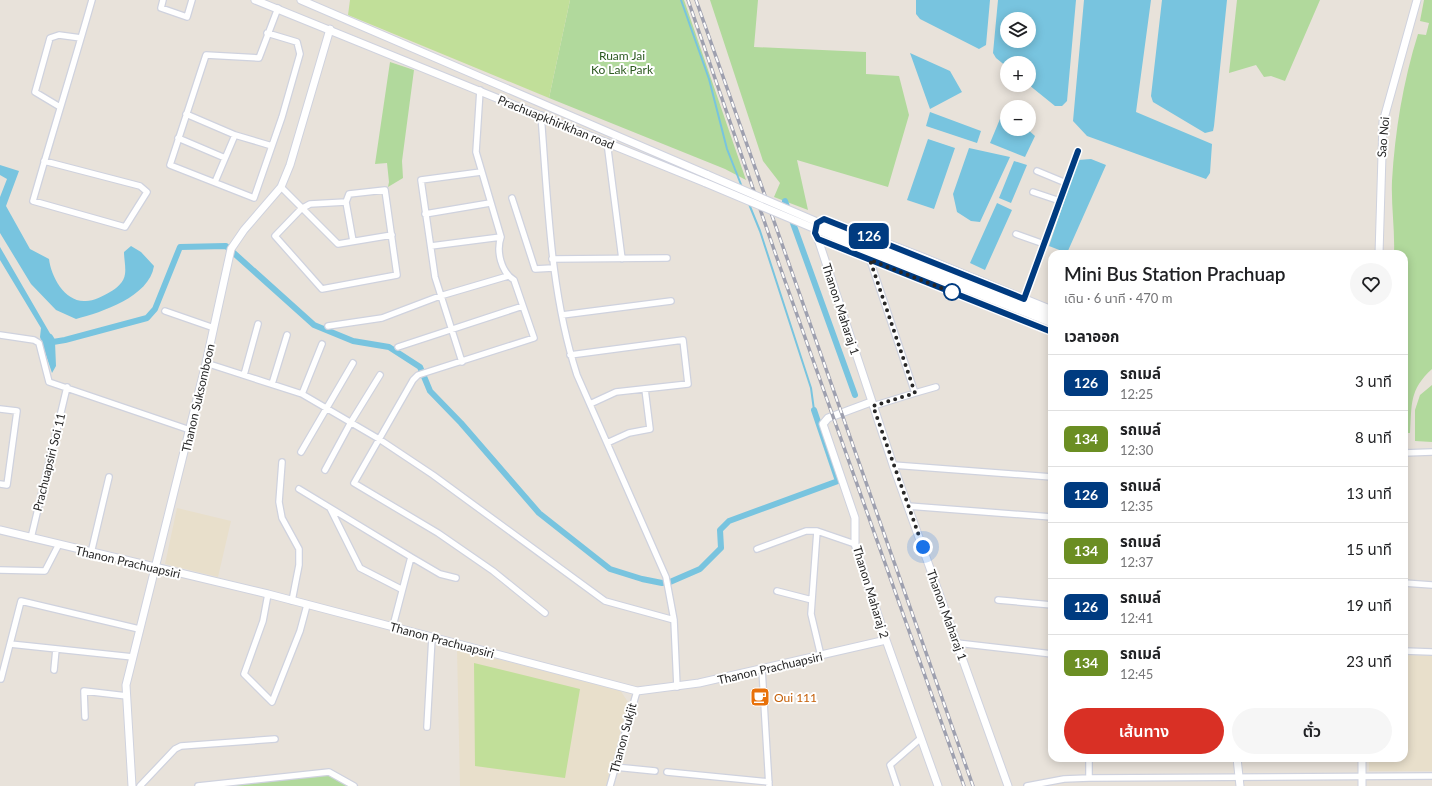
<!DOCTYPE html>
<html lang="th">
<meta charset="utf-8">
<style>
body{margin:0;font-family:Lato,"Noto Sans Thai",sans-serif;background:#f6f6f6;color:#202124;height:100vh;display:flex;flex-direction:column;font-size:15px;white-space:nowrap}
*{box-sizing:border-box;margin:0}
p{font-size:13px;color:#757577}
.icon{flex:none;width:22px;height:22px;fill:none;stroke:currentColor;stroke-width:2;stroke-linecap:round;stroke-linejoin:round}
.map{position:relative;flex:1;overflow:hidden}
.panel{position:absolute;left:1048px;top:250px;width:360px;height:512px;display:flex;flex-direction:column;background:#fff;border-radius:12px;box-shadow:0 2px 10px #0003}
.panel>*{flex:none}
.badge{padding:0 8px;border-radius:6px;font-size:14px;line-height:26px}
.tools{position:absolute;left:1000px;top:12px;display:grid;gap:8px}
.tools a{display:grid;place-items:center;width:36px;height:36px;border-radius:50%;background:#fff;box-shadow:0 2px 10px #0003;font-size:20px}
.you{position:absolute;width:20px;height:20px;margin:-10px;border:3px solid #fff;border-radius:50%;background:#1a73e8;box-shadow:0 0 0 6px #1a73e833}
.map>.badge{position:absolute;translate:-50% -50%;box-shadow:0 0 0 2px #fff}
h2{padding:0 16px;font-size:15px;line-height:36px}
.round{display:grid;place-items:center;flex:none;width:42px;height:42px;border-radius:21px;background:#f6f6f6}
.head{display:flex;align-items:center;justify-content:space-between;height:68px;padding:0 16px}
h1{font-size:19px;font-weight:600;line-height:30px}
.cta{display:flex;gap:8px;margin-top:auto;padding:8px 16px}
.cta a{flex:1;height:46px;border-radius:24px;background:#d93025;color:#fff;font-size:16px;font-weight:600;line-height:46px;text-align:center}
.cta a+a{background:#f6f6f6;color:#202124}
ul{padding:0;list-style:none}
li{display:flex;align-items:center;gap:12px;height:56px;padding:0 16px;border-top:1px solid #e0e0e0}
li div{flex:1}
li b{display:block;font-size:15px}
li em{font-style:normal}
li .badge{min-width:44px;font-weight:700;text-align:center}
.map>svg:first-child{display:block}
.education{fill:#e8dfcb}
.green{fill:#b1d99c}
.pitch{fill:#c1df99}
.water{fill:#78c4df;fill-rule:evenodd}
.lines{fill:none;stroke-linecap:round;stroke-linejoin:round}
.stream{stroke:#78c4df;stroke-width:2}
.canal{stroke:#78c4df;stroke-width:6}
.minor-casing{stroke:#cfd2de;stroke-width:8}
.tertiary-casing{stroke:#cfd2de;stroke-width:9}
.secondary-casing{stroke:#cfd2de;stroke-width:9}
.minor{stroke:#fff;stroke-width:5.5}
.tertiary{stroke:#fff;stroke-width:7}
.secondary{stroke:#fff;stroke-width:7}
.rail-casing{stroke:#9ea0af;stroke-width:3.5}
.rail{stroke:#fff;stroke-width:2;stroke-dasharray:6;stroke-linecap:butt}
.secondary-bridge-casing{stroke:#cfd2de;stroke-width:9;stroke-linecap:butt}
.secondary-bridge{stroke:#fff;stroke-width:7}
.line-casing{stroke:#fff;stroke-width:9}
.line{stroke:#003b80;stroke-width:6}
.walk{stroke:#272727;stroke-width:4;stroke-dasharray:0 7.2}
.stop-dot{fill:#fff;stroke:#003b80;stroke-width:2}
.labels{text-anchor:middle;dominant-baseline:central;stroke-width:4;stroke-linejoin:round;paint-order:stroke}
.park-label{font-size:12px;fill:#2d5a21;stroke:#fff}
.street-label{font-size:12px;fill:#272727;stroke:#fff}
.food-label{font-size:12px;fill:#c56008;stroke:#fff;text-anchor:start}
</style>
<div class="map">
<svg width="1432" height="786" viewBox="0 0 1432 786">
<rect width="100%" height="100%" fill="#e8e2da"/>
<path class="education" d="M177,508L231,521L218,577L165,564Z
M457,649L620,690L628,702L607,786H460Z
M1404,655L1432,656V771H1369V758H1404Z"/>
<path class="green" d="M570,0H684L746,180L725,169L549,98Z
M710,0H758L754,47L866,52V74L899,76L909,115L888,187L797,160L808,210L774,197L780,183L763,161Z
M1237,0H1320L1285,81L1271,76L1264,77L1256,65L1229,73Z
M1424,0H1432V369C1409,390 1412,404 1410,433H1404V254H1394C1395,230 1391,205 1392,181C1395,131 1403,82 1418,34L1426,35L1429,23L1420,21Z
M390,62L414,70L402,161L403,178L388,187L389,182L387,163L375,164Z
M1432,385V442L1415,441V410L1420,395Z
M328,775L349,786H224V785Z"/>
<path class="pitch" d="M350,0H570L549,98L348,15Z
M474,663L580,689L565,778L475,766Z"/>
<path class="water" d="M916,0H990L986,45L979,49L920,19L916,14Z
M998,0H1076L1067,101L1062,106H1055L1029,85V63H1007V67L996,58L993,53ZM1007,19H1029V41H1007Z
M1084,0H1151L1136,112L1212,144L1210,173L1206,179L1087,136L1073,121Z
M1162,0H1227L1214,126L1213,131L1205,133L1153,102L1151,96Z
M910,53L950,71L962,92L930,109Z
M1005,107H1007V129H1027L1035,136L1025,157L990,143Z
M930,112L981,131L977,143L926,126Z
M928,139L955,148L934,209L907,200Z
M969,148L1010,157L980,222L971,221L957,212L953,194Z
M1091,159L1106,165L1067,253L1049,246L1078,160Z
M1014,161L1027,165L1011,203L999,198Z
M0,165L19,171L6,206L30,249L49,259C51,276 64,301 84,301C92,302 103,296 110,292C117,288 124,282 125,274C126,267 124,259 124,252L131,246L141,252L154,266C149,297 102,312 76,319L56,310L31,284L0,233V197L7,179L0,175Z
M997,203L1012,210L985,270L970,263Z
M0,247L55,342L56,366L52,373L40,337L41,328L0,260Z"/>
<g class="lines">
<path class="stream" d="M681,0L709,79L727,149L742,187
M749,204L760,231L811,388L814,410"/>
<path class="canal" d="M785,201L855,395
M50,337L53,342L65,340L147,318L155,309L180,247L226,246L314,325L353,341L389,347L420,367L430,391L461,423L539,513L610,569L642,579L662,583L670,582L700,569L721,548L720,530L729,521L838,481L814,410"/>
<g class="minor-casing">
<path id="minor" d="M163,0L161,8L187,17L192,0
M267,33L297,42L300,54L282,117L254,198L170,165L206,55L259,58L278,8
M60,107L35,92L50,38L59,35L81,38
M186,114L235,135L272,146
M541,115C548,202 550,292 577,375L666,577L674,620L677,687
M178,138L225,158
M607,142L622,259
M44,161L140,186L147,192L125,227L33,201C52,134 73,67 92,0
M1037,171L1066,183
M215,182L235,135
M281,187L338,244L392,235
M385,190L397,275L322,289L275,236L301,209L310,204L346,202L349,194Z
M1033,192L1060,201
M512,198L535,269L553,268
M346,202L353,241
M425,214L490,203
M1016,234L1044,244
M501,237C496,251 501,272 514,280L534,338L418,375L413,380L354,483L438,533L493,571L545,613
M431,246L501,237L476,152L480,90
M552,259L667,258
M870,260L915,393L873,406
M1024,299L1078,151
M165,311L214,328
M562,315L671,301
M328,326L382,318L440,296L508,276
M0,335L34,340L39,343L49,382L190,430
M398,347L523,306
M570,355L683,340L688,384L616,392L590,404
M462,362L435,277L421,180L481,172
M206,363L302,394L379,439L433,475L605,601L674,620
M244,375L258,324
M272,384L287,335
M915,393L936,387
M302,394L322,344
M0,409L17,411L7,485L0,484
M607,443L629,433L650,429L645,389
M301,452L353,363
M1404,453L1432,452
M282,462L279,502L282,518L299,549V565L292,601
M893,465L1052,477
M325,470L351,422L380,375
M299,489L411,557L393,626
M908,506L1052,517
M330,508L360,568L401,589
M817,531L811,614L821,656
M31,538L67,387
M757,549L806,531H817L855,544
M91,553L109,477
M411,557L440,574L456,578
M0,570L45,571L58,546
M1404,583L1432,585
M777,591L812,600
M268,594L263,621L244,674L272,702L300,631L307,605
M998,600L1052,605
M957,643L1052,654
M10,644L133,657
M1404,651L1432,652
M762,669L769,786
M54,670L56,649
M1,679L21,601L139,629
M85,717L84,691L127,696
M427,727L432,637
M1089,758V778
M615,767L655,771
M667,772L769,782
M140,786L175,749L181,746L275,739
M198,786L329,772L354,786
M610,786L637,691
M897,786L890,765L921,738
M1027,786L1064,779L1089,778L1432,776"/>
</g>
<g class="tertiary-casing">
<path id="tertiary" d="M818,239L893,465L1008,786
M1379,254L1383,122L1417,0
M871,402L828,418L823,424L824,427L855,518V544L886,640L938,786
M0,530L268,594L637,691L699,683L886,640
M132,786L126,685L206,363L231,249L244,230L281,187L290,165L330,29
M1362,786V758"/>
</g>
<g class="secondary-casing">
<path id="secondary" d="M255,0L706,183
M301,0L708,175
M859,240L1052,317
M856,246L1052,323
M1052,310L920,256L824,219L817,223C815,229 814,233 818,239L1052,332
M1237,758L1240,786"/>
</g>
<use href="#minor" class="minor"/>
<use href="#tertiary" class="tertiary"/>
<use href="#secondary" class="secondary"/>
<g class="rail-casing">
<path id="rail" d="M688,0L779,264L964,786
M696,0L973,786"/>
</g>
<use href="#rail" class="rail"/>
<g class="secondary-bridge-casing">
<path id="secondary-bridge" d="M708,175L859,240
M706,183L856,246"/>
</g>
<use href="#secondary-bridge" class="secondary-bridge"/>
</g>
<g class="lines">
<g class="line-casing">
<path id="line" d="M1052,332L818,239L815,233L817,223L824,219L1024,299L1078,151"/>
</g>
<use href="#line" class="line"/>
<path class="walk" d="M923,547L873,406L915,393L870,260L954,293L952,292"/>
</g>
<defs>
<g id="cafe-square" transform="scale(1)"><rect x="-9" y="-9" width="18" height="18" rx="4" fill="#e8710a" stroke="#fff"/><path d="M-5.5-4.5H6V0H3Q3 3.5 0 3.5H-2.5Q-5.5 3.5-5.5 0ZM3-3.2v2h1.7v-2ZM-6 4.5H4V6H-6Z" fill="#fff"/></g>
</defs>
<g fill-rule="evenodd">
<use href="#cafe-square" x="760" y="697"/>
</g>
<circle class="stop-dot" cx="952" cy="292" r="8"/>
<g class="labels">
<g class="park-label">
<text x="622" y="55">Ruam Jai<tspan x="622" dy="14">Ko Lak Park</tspan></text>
</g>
<g class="street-label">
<text transform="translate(556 122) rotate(22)">Prachuapkhirikhan road</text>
<text transform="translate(1383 137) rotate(-85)">Sao Noi</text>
<text transform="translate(841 309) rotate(72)">Thanon Maharaj 1</text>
<text transform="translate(198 398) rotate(-77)">Thanon Suksomboon</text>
<text transform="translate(49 462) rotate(-76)">Prachuapsiri Soi 11</text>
<text transform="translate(128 562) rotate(13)">Thanon Prachuapsiri</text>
<text transform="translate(871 592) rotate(73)">Thanon Maharaj 2</text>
<text transform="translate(947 615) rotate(70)">Thanon Maharaj 1</text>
<text transform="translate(442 640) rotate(15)">Thanon Prachuapsiri</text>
<text transform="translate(770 668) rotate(-13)">Thanon Prachuapsiri</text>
<text transform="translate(623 738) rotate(-75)">Thanon Sukjit</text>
</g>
<g class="food-label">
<text x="774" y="697">Oui 111</text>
</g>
</g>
</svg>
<div class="tools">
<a><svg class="icon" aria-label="layers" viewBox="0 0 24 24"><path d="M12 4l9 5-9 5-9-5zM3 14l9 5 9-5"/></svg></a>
<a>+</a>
<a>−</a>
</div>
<div class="you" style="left:923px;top:547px"></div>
<b class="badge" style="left:869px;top:236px;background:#003b80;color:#fff">126</b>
<section class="panel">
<div class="head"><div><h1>Mini Bus Station Prachuap</h1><p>เดิน · 6 นาที · 470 m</p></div><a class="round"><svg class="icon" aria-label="heart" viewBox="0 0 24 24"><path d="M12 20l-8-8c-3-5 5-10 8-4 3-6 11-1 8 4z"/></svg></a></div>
<h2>เวลาออก</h2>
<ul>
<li><span class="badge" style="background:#003b80;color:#fff">126</span><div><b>รถเมล์</b><p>12:25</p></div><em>3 นาที</em></li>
<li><span class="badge" style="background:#6b8e23;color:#fff">134</span><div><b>รถเมล์</b><p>12:30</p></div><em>8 นาที</em></li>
<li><span class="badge" style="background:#003b80;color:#fff">126</span><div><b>รถเมล์</b><p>12:35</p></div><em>13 นาที</em></li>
<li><span class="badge" style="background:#6b8e23;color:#fff">134</span><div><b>รถเมล์</b><p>12:37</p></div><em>15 นาที</em></li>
<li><span class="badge" style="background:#003b80;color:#fff">126</span><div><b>รถเมล์</b><p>12:41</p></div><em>19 นาที</em></li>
<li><span class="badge" style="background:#6b8e23;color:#fff">134</span><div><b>รถเมล์</b><p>12:45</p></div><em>23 นาที</em></li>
</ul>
<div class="cta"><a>เส้นทาง</a><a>ตั๋ว</a></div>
</section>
</div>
